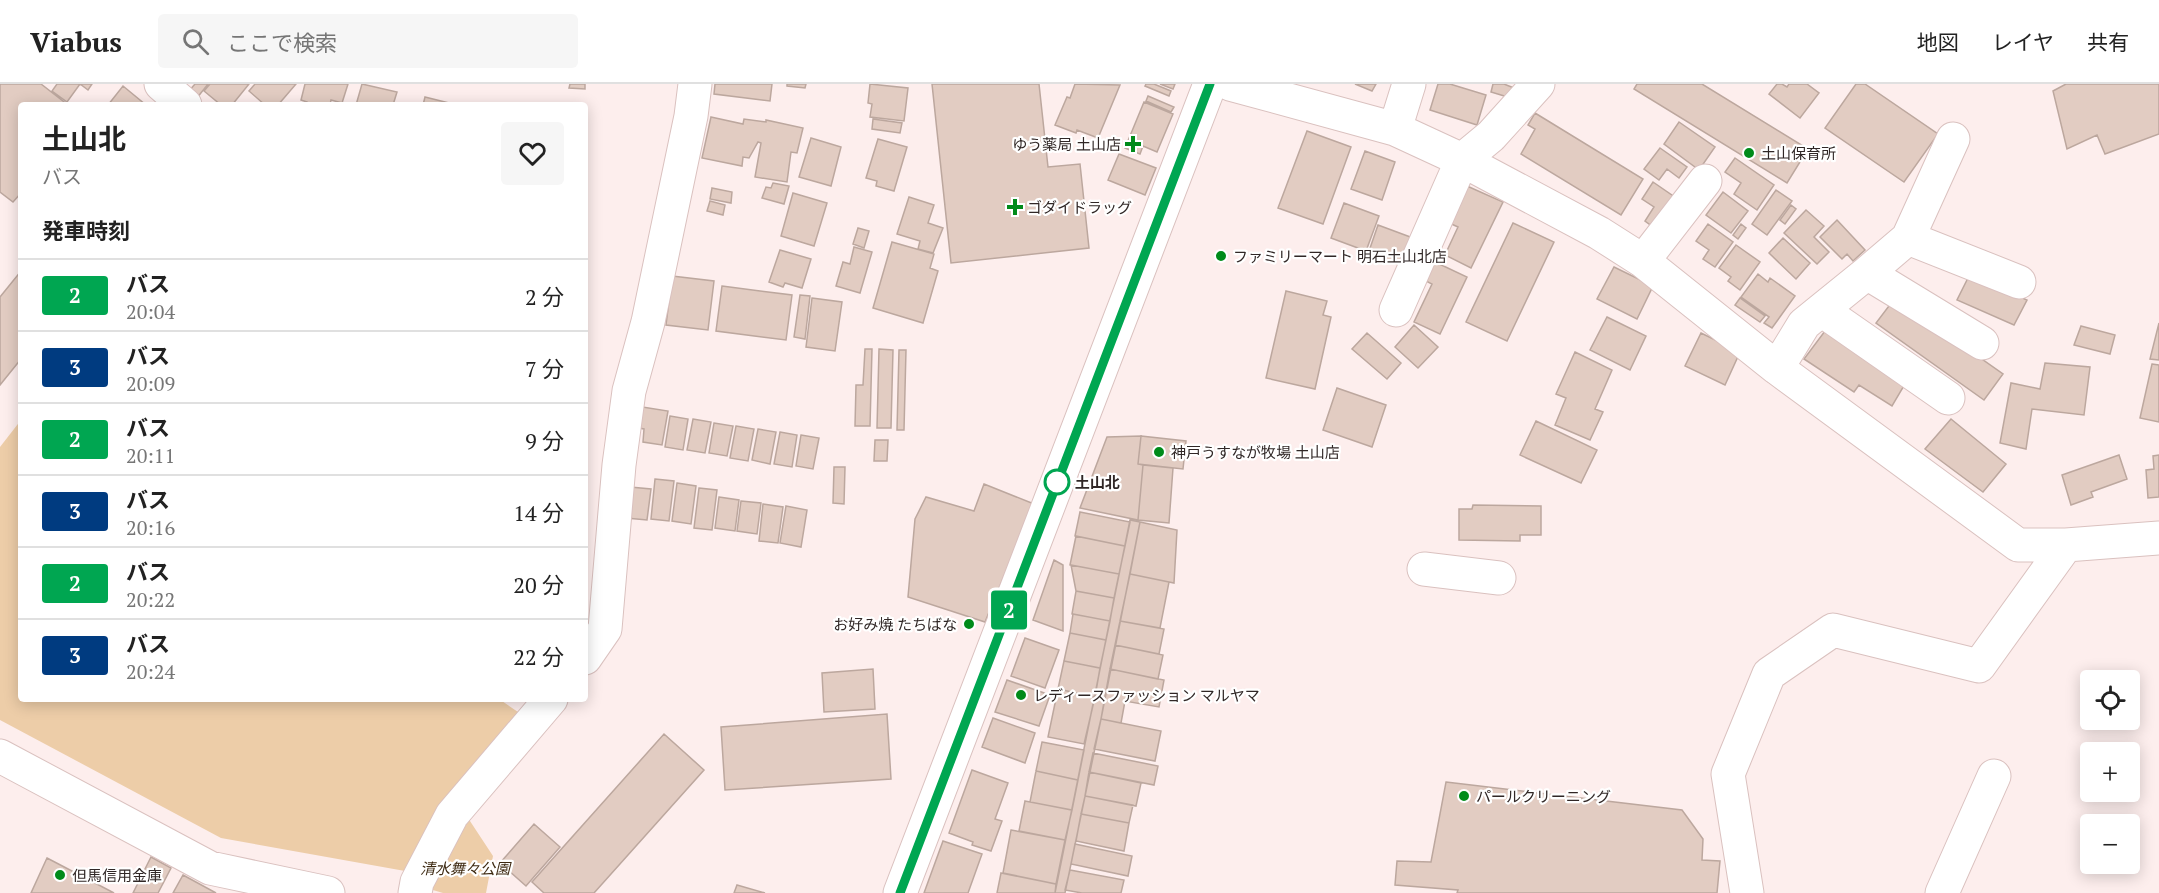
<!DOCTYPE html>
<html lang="ja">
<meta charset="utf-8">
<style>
body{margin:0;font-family:"PT Serif","Noto Sans JP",serif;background:#f6f6f6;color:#222;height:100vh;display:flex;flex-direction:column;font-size:22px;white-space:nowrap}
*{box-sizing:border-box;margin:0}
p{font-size:20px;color:#767676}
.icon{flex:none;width:33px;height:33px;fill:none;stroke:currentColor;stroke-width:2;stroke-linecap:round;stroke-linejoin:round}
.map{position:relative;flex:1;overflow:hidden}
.panel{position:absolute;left:18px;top:18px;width:570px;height:600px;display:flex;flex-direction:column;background:#fff;border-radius:6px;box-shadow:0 3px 15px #0003}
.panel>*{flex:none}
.badge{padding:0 12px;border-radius:4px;font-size:21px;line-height:39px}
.fabs{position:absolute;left:2080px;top:586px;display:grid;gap:12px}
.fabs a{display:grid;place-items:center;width:60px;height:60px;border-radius:6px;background:#fff;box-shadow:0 3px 15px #0003;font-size:30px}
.map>.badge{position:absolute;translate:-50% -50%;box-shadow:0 0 0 3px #fff}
h2{padding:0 24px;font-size:22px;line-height:54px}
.round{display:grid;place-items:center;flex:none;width:63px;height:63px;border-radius:6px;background:#f6f6f6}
.summary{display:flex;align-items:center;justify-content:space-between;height:102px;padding:0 24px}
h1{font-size:28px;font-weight:700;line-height:45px}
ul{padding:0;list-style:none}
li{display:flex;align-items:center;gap:18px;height:72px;padding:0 24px;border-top:2px solid #e0e0e0}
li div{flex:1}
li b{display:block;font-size:22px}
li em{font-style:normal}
li .badge{min-width:66px;font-weight:700;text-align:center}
header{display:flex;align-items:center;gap:36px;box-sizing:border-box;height:84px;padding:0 30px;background:#fff;border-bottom:2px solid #e0e0e0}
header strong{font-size:28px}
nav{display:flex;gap:33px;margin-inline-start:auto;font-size:21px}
.search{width:420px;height:54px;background:#f6f6f6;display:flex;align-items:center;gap:15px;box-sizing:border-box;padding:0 21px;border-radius:6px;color:#767676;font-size:22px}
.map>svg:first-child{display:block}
.green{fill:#edcda8}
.building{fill:#e2ccc2;stroke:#bca79e;stroke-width:1.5}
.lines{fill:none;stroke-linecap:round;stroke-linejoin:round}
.minor-casing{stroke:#dac1bf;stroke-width:35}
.major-casing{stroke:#dac1bf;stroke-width:35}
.minor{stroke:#fff;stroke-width:33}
.major{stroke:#fff;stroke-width:33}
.line-casing{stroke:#fff;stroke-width:14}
.line{stroke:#00a651;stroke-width:9}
.poi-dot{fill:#008b1a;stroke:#fff;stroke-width:2}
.stop-dot{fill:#fff;stroke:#00a651;stroke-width:3}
.labels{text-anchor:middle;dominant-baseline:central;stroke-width:4.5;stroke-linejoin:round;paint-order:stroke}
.poi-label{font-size:15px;fill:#302726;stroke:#fff;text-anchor:start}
.stop-label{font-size:15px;font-weight:bold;fill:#302726;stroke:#fff;text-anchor:start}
.park-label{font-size:15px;font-style:italic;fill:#3d2911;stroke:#fff}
</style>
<header>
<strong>Viabus</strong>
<div class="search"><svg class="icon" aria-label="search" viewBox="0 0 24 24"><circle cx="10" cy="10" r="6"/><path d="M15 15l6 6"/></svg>ここで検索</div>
<nav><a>地図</a><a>レイヤ</a><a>共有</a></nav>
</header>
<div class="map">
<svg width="2159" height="809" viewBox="0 0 2159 809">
<rect width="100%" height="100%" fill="#fdeeed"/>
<path class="green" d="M21,336V615H499L518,628L440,720L405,787L221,754L0,636V363Z
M468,734L493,772L486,809H443L426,804Z"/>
<path class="building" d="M0,0H41L68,21H21V109L13,118L0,108Z
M57,0H92L88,6L80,0L67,18L52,7Z
M195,0H208L197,14L189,7Z
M210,0H249L232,21H221L204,7Z
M255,0H296L278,21H265L249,7Z
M305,0H348L342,19L331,16L330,21H306L307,18L301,16Z
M362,0L397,8L393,21H356Z
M570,0H585V5L569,4Z
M715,0H772L770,17L714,10Z
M787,0H806L805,4L787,2Z
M870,0L908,4L904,37L870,33L872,20L868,19Z
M932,0H1039L1048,83L1080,80L1089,164L951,179Z
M1075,0L1120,1L1098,54L1077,46L1076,49L1055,41L1067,13L1070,14Z
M1146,0H1154L1171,7L1169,12L1145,2Z
M1160,0H1175L1173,5Z
M1355,0H1376L1372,7Z
M1438,0H1450L1486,11L1477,41L1430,26Z
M1493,0H1504L1514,4L1511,14L1491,8Z
M1637,0H1702L1808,65L1787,99L1634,5Z
M1777,0H1782L1787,3L1789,0H1807L1819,9L1800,34L1769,10Z
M1856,0H1865L1938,50L1904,98L1825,44Z
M2066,0H2159V50L2105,70L2097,51L2067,65L2053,7Z
M123,2L146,21H108Z
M1148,12L1174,23L1171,28L1146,17Z
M425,13L453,20L423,21Z
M1144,18L1173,30L1157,68L1143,62L1140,70L1125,64Z
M1535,29L1643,95L1621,131L1521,70L1535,45L1528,41Z
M711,33L743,40L744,35L766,38V36L803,44L797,69L791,68L787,98L755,93L761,59L758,58L749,74L743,73L742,82L702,74Z
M873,35L902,39L900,49L872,45Z
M1679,38L1715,63L1699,86L1664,60Z
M1307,47L1351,63L1323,140L1278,124Z
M811,54L841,63L831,102L799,93Z
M878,55L907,63L894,107L876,102L877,97L866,94Z
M1660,64L1687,83L1679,94L1667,85L1659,96L1644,85Z
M1365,67L1395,78L1382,116L1351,105Z
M1119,70L1156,84L1145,111L1108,96Z
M1735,74L1774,101L1757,126L1734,110L1741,99L1725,88Z
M1653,98L1679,116L1657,146L1645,137L1654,123L1642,115Z
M773,99L789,102L784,120L762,114L766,103L771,104Z
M1467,102L1503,118L1471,184L1445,171L1458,143L1449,139Z
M712,104L732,108L731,119L710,115Z
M1776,106L1792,117L1767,151L1752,140Z
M1723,108L1748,127L1731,149L1706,131Z
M793,109L827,119L814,162L781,152Z
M909,113L934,121L928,139L943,144L933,169L918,165L920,157L897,150Z
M710,117L725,121L723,131L707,127Z
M1344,119L1379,132L1366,167L1331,154Z
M1791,121L1796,125L1785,140L1780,136Z
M1806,126L1824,142L1814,153L1829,168L1817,180L1784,149Z
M1837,136L1865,166L1853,177L1847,170L1842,175L1820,153Z
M1513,139L1554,158L1507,257L1466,238Z
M1708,140L1733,158L1715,183L1703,175L1709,166L1696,157Z
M1741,140L1746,144L1738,155L1733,151Z
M1378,141L1413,154L1403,182L1368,170Z
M858,144L869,147L864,164L853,160Z
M1783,154L1810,179L1796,195L1769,169Z
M892,158L934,170L930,184L938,187L923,239L873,224Z
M1736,161L1760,178L1740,206L1728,197L1731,193L1719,184Z
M854,163L872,168L860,209L836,202L843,178L850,180Z
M780,166L811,175L802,204L785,199L783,203L769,198Z
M1433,177L1467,193L1440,250L1414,238L1432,200L1424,196Z
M1614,183L1653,202L1637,235L1597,215Z
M21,187V275L0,301V213Z
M1758,190L1768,198L1770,194L1795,212L1772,244L1764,239L1769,233L1741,213Z
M1970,190L2027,216L2014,241L1957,216Z
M672,192L714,197L708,246L666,241Z
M722,202L792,211L786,256L716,247Z
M1286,207L1327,217L1323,231L1331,233L1315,305L1266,294Z
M800,211L810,212L805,255L794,253Z
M812,214L842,218L835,267L806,263Z
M1740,214L1765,232L1760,238L1735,221Z
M1895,214L2003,290L1984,316L1876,239Z
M1607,233L1646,252L1630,286L1590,266Z
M2159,239V276L2150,275Z
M1414,241L1438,263L1418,284L1395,263Z
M2081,242L2115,251L2110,270L2074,261Z
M1825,247L1905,300L1892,322L1859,301L1854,308L1804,275Z
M1367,249L1401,279L1387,295L1352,265Z
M1701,249L1740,268L1725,301L1685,282Z
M865,265H872L870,342H855L856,301H863Z
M879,265L893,266L891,344H877Z
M899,266H906L904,346H897Z
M1575,268L1612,286L1595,325L1603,328L1590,356L1555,341L1566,314L1556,310Z
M2045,279L2090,283L2084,331L2032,325L2026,365L2000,359L2011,299L2040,305Z
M2152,280L2159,281V338L2140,334Z
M1337,304L1386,321L1372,363L1323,346Z
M636,322L668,327L662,361L643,358L644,345L632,343Z
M670,332L688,335L683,366L665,363Z
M693,335L711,338L705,369L687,366Z
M1951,335L2006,380L1983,408L1925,365Z
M1536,337L1597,366L1581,399L1520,371Z
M714,339L733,342L727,372L709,369Z
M736,342L754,345L748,377L730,374Z
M758,345L776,348L770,380L752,376Z
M780,348L797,351L792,383L774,380Z
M801,351L819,354L813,385L796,382Z
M1141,352L1138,380L1143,381L1138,436L1080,424L1107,353Z
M1141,352L1186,357L1183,385L1138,380Z
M875,356H888L887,377H874Z
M2119,371L2127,395L2091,408L2093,413L2071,421L2062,391Z
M2159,371V413L2148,414L2146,386L2154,385L2153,372Z
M1143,381L1173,384L1169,439L1138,436Z
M834,383H845L844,420L833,419Z
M655,395L674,397L669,437L651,435Z
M677,399L696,402L691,440L672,437Z
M984,400L1034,420L985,538L908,513L915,435L926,413L974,427Z
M630,403L651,405L647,436L626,434Z
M699,404L717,406L712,446L694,444Z
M719,413L739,416L735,447L715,444Z
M741,417L761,419L757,450L737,447Z
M763,420L783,423L778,459L759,457Z
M1473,421L1541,422V451H1520V457L1459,456V425H1472Z
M786,422L807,426L801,463L780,459Z
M1080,428L1130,438L1125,462L1075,452Z
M1130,436L1140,438L1101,635L1065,809H1055Z
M1140,438L1177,446L1174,499L1130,490Z
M1076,452L1125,462L1119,490L1070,481Z
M1054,476L1063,481V547L1033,536Z
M1071,481L1119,490L1114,514L1076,507Z
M1130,490L1169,498L1160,544L1120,537Z
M1076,507L1114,514L1110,537L1072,530Z
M1073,530L1110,537L1106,556L1070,549Z
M1120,537L1164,545L1159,570L1115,561Z
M1070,549L1106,556L1100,584L1064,577Z
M1025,554L1059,566L1045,604L1011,592Z
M1115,561L1163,571L1158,595L1110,585Z
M1064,577L1100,584L1095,613L1058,605Z
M873,585L875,625L824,628L822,589Z
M1110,585L1164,596L1159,623L1125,617L1121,639L1101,635Z
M1007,596L1050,611L1039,642L995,628Z
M1058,605L1095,613L1084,660L1048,653Z
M887,630L891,695L725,706L721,643Z
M993,634L1035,649L1025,679L982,663Z
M1101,635L1161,647L1155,677L1094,665Z
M664,650L704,686L594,809H544L532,798Z
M1042,658L1084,666L1078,696L1036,687Z
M1093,669L1158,682L1154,701L1089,688Z
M972,686L1008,699L995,735L1002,737L991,767L972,761L973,758L949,749Z
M1036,687L1078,696L1072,726L1030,718Z
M1089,688L1141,699L1136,722L1085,712Z
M1446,698L1682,726L1703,755L1702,776L1720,777L1717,809H1457L1458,806L1395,801L1397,777L1431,778Z
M1085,712L1133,721L1129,739L1081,730Z
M1025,717L1072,726L1065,756L1019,747Z
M1081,730L1129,739L1124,767L1076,757Z
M534,740L560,763L526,802L500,779Z
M1011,746L1065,756L1056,800L1003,789Z
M943,757L982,770L968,809H924Z
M1075,760L1132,772L1128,792L1071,780Z
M151,773L171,784L158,809H133Z
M47,774L114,809H31Z
M1070,786L1124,796L1121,809H1082L1065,806Z
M1001,789L1056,800L1055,809H997Z
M183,791L216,809H173Z
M737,801L765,809H734Z"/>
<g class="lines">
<g class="minor-casing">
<path id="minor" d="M161,0L185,21
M1230,0L1395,45L1462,76L1599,149L1643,177L1777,284L2018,461H2066
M1395,45L1409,0
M1908,154L1953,55
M1643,177L1705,97
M1867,189L1908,154L2019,198
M1396,226L1462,76L1491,52L1538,0
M1823,227L1948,314
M1777,284L1804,240L1867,189L1982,259
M1424,485L1499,494
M585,574L605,545L619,381L629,307L648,238L691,32L695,0
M0,672L210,784L328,809
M415,809L417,798L452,731L551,615
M1747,809L1728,690L1769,590L1833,546L1979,582L2066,461L2159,454
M1942,809L1994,692"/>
</g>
<g class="major-casing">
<path id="major" d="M900,809L1210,0"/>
</g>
<use href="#minor" class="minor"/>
<use href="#major" class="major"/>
</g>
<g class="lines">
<g class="line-casing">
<path id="line" d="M900,809L1210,0"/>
</g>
<use href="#line" class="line"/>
</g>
<g class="poi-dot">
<path d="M1130 51h6v6h6v6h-6v6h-6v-6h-6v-6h6z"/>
<circle cx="1749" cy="69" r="6"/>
<path d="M1012 114h6v6h6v6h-6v6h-6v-6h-6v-6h6z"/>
<circle cx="1221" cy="172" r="6"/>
<circle cx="1159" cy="368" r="6"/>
<circle cx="969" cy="540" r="6"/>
<circle cx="1021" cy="611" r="6"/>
<circle cx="1464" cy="712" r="6"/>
<circle cx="60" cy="791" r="6"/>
</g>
<circle class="stop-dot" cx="1057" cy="398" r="12"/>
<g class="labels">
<g class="poi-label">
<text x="1121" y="60" text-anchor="end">ゆう薬局 土山店</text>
<text x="1761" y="69">土山保育所</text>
<text x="1027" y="123">ゴダイドラッグ</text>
<text x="1233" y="172">ファミリーマート 明石土山北店</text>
<text x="1171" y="368">神戸うすなが牧場 土山店</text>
<text x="957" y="540" text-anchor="end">お好み焼 たちばな</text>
<text x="1033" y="611">レディースファッション マルヤマ</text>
<text x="1476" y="712">パールクリーニング</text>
<text x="72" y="791">但馬信用金庫</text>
</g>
<g class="stop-label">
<text x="1075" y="398">土山北</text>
</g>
<g class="park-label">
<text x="465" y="784">清水舞々公園</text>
</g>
</g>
</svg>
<div class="fabs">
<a><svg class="icon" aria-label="locate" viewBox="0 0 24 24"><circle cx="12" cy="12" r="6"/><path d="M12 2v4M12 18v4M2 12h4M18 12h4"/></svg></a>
<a>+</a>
<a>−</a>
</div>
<b class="badge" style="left:1009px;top:526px;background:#00a651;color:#fff">2</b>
<section class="panel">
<div class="summary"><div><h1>土山北</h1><p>バス</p></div><a class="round"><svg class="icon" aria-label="heart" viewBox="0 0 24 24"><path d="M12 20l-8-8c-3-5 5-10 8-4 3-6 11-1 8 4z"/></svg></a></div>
<h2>発車時刻</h2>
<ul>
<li><span class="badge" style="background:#00a651;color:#fff">2</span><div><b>バス</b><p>20:04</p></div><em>2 分</em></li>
<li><span class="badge" style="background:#003b80;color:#fff">3</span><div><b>バス</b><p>20:09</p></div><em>7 分</em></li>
<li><span class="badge" style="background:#00a651;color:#fff">2</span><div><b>バス</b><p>20:11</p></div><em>9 分</em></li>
<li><span class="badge" style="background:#003b80;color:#fff">3</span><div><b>バス</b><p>20:16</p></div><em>14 分</em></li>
<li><span class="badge" style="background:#00a651;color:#fff">2</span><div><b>バス</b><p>20:22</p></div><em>20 分</em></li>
<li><span class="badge" style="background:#003b80;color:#fff">3</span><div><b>バス</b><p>20:24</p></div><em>22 分</em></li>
</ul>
</section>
</div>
